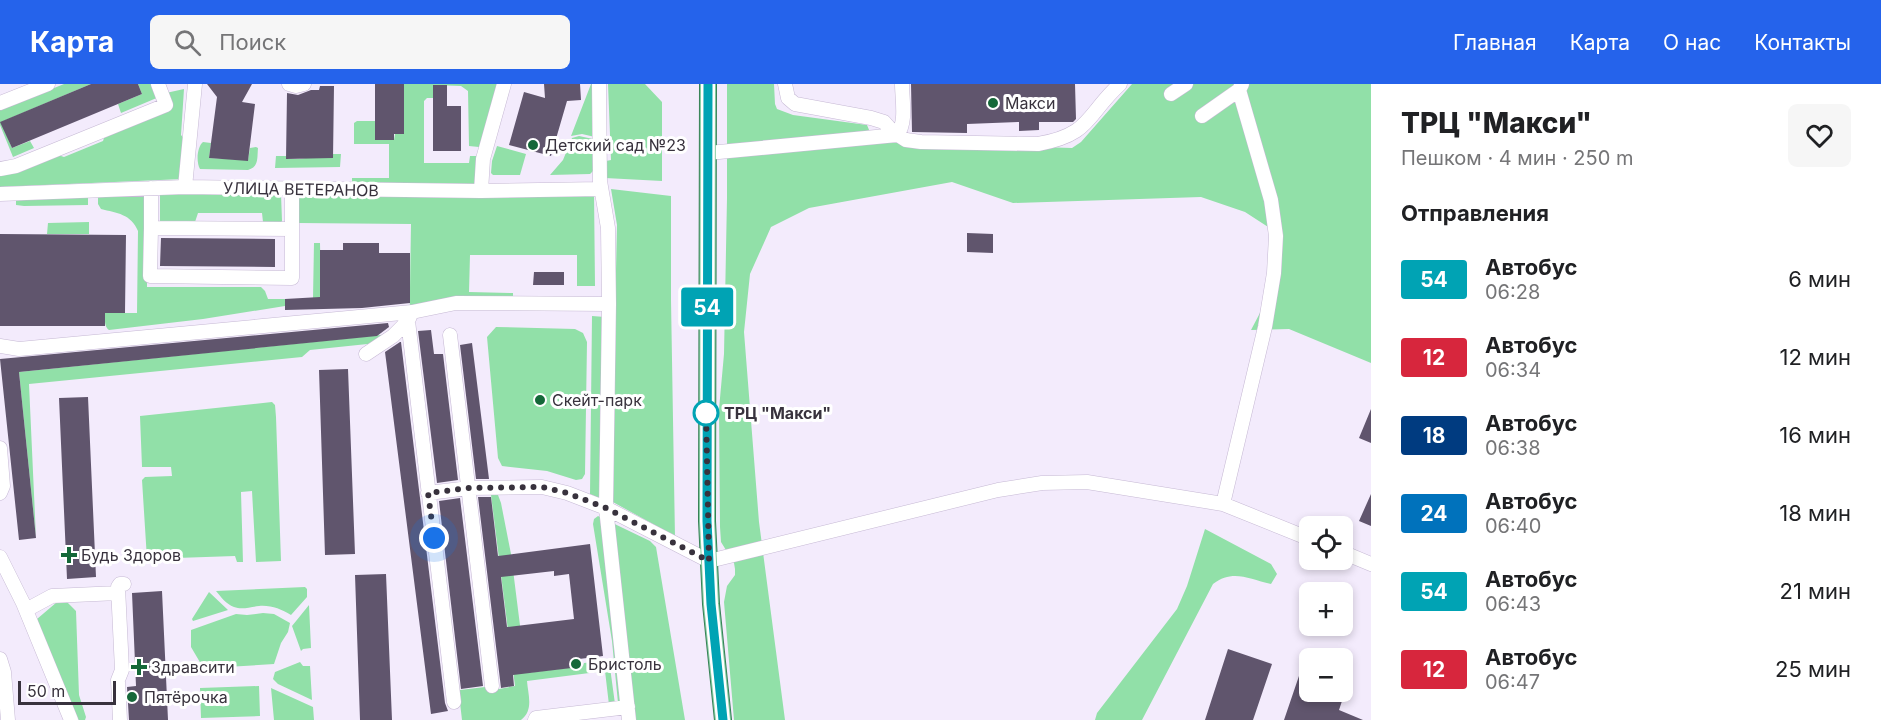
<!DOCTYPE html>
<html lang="ru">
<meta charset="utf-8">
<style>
body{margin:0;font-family:Inter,sans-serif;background:#f6f6f6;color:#202124;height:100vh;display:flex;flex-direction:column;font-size:22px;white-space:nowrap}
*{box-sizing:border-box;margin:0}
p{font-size:20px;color:#757577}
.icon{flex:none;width:33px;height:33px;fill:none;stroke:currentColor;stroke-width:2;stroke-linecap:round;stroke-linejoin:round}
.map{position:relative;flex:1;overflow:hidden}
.side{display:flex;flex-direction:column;background:#fff;width:510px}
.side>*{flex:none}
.badge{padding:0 12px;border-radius:4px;font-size:21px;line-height:39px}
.fabs{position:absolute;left:1299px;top:432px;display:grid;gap:12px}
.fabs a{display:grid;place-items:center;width:54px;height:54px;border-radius:9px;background:#fff;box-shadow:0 3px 9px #0003;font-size:30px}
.scale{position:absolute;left:18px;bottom:15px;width:98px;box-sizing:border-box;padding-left:6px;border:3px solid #38323d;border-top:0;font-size:16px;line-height:21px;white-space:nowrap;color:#38323d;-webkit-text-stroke:4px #fff;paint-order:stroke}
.you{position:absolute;width:30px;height:30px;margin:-15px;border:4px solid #fff;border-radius:50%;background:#1a73e8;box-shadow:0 0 0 9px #1a73e833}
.map>.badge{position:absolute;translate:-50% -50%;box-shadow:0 0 0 3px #fff}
h2{padding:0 30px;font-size:22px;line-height:54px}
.round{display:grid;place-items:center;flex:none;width:63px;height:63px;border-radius:9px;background:#f6f6f6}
.headline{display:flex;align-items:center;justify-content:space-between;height:102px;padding:0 30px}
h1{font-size:28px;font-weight:800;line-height:45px}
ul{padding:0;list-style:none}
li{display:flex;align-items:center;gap:18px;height:78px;padding:0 30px}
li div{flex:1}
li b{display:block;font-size:22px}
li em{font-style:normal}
li .badge{min-width:66px;font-weight:700;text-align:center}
header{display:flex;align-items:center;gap:36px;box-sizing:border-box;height:84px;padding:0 30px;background:#2563eb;color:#fff}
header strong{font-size:28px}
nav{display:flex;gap:33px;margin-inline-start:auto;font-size:21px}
.search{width:420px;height:54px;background:#f6f6f6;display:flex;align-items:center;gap:15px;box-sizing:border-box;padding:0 21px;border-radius:9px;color:#757577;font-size:22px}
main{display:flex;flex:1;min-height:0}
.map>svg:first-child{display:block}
.green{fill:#91e0a8}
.building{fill:#60556d;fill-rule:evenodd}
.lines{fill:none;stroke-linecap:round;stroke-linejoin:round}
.minor-casing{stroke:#c6b9d4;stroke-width:15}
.major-casing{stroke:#368156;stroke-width:18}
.minor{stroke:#fff;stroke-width:14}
.major{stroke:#86cda2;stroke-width:16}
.line-casing{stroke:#fff;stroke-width:14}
.line{stroke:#00a3b4;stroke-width:9}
.walk{stroke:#38323d;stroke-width:6;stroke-dasharray:0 10.8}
.poi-dot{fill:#156839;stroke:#fff;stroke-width:2}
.stop-dot{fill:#fff;stroke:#00a3b4;stroke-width:3}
.labels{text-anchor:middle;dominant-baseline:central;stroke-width:6;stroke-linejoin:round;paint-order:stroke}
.poi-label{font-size:16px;fill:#38323d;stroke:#fff;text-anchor:start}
.street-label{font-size:16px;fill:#38323d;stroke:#fff}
.stop-label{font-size:16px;font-weight:bold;fill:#38323d;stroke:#fff;text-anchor:start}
</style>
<header>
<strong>Карта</strong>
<div class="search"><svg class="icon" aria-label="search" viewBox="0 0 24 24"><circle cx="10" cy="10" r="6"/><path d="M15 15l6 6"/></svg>Поиск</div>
<nav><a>Главная</a><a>Карта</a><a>О нас</a><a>Контакты</a></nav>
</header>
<main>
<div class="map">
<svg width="1371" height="636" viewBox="0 0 1371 636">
<rect width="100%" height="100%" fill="#f3ebfc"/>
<path class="green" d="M64,0H91L1,38L12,64L30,57L34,64L13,73L0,41V26Z
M138,0H154L159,13L121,29L118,20L142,10Z
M404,0H497L481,61L479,63L469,62L468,7L461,2L433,1V14H427L424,17V79H469L470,72H478L479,101L352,99V94H389V60H354V39L357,37H375V56H394Z
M591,0H594L595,53L582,50L571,52Z
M608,0H645L662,18V97L605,94L606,77L611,76Z
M727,0H774L775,20L777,25L793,31L867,41L874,58L1072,64L1081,58L1132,0H1371V279L1289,245L1251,246L1271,208L1276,148L1245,128L1201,113L1013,119L952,98L809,124L771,143L750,190L744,248L759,438L785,636H734L724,518L727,502L735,491V485L734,479L721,458L720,443L719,325L724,270L727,114Z
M184,5L181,51L185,56L183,95L0,103V91L55,70L64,73L103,57L106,48L171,21L166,9Z
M579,52L593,55V87L590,90L550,91L563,76L572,54Z
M203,58L211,59L209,74L248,76L250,64L256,63L258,64C257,74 259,83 248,86L200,85C196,78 197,63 203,58Z
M497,62L526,70L520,91H493L491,89L492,77Z
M333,70H341L340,83L275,84L276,72H286V75H299Z
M611,105L671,112V216L675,454L662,445L611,417L617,141Z
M144,108L147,111V203H261L265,207L268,215H285V222L203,235L109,246C104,242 105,236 105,229H137L138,147C131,130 117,129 101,125L98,120V112Z
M160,108L281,110L282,137L279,141L263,138L262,129H198L195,138H160Z
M594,108L595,202H577V171H470L469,208L513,209V214L410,222L409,211L313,214L314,159H320L321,204H410L411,140L298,139V110Z
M84,112L88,114V121L24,122L16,121V116Z
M89,138V150H47L48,139Z
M592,232L605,233L602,416L590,410Z
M496,243L575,245L583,249L587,258L585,390L582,395L576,396L547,387L502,382L498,374L487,253Z
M390,250L377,259L310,266L302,273L29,300L36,454L19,288Z
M272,318L275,321L276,333L281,477L256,478L252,407L241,408L243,478H237L235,472L147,475L142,396L145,393L172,392L171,383H142L140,332Z
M494,409L498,411L501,419L511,470L526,589L583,582L584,579L609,576L615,620L609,621L605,587L527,597C528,611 534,626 521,636H462L459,610L460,606L485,603L499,605L515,602L491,411Z
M598,432L650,457L656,463L685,636H624L618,619L612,557L593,440L594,435Z
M1205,445L1271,480L1277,490L1271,500C1248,495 1233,485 1213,500L1142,636H1095L1097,629L1177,525L1187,502Z
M305,503L307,505V513L291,531C281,525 271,521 259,522C250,523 242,526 234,523C226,520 221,513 216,507Z
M209,508L228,526L193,537L192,535Z
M64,515L76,527L79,611L86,633L85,636H79L76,632L37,538V535L57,518Z
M309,521L311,564L303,565L301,567L292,542Z
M263,529L274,530L290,539L288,548L281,559L274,580L210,584L201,580L191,563V546L236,530L247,531Z
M300,578L303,582H310L312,616L278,600L273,595L275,588Z
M259,602L260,632L201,634L200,604Z
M271,604L313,623L314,636H274Z"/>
<path class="building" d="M91,0H138L142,10L12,64L0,38Z
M207,0H252L242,18L255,20L248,77L209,74L217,13Z
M375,0H404V50H394V56H375Z
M544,0H580L581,16L567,17L551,72L509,61L524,8L545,14Z
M911,0H1075L1076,35L1073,38H1039V46L1019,47V38L967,40V49L912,48Z
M433,1H447V22H461V67H433Z
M320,2H334L333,74L286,75L287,9L298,11L311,6H319Z
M967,149L993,150V169L967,168Z
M0,150L126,151L125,229H105V242H0Z
M161,154L275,155V183L160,182Z
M343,159H379V169H410V219L362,224L285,226V215L320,213V166H343Z
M534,188H564V201H533Z
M388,239L389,243L377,252L19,288L36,454L19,456L0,275Z
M431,246L434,270H443L458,396L437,399L418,247Z
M400,258H401L445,619L448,627L431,630L385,268Z
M472,259L489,395H476L460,261Z
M348,285L355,470L325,471L319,286Z
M88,313L96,493L67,495L59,314Z
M1371,325V359L1359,354Z
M1371,410V442L1359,437Z
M478,413H491L498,472L590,460L603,572L579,575L580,583L513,591L514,602L501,604ZM554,487V492L569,490L574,535L507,543L501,493Z
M460,414L483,602L461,605L439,417Z
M386,490L392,636H360L355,491Z
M162,507L168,636H129L127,603L136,602L132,509Z
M1228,565L1272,580L1253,636H1205Z
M1300,589L1310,592V608H1345L1339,626L1363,636H1284Z"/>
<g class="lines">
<g class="minor-casing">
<path id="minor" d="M289,0L296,2L304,0
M599,0L600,97L608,144L609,220L606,424L629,636
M785,0L788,14L795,20L871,34L884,38L892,47L906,56L921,58L1038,60C1091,51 1086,31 1120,0
M1171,10L1186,0
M0,19L48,0
M1202,32L1239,6
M897,51C907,39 902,15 902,0
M708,69L897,51
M0,85L16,82L166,21L158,0
M185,103L195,0
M151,104V144L292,145
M481,107L483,75L504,0
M0,110L185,103L481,107L601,105
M151,144L150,192L292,194V105
M412,228L456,219L609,220
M450,251L492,602
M0,262L19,265L412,228L408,237L454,618
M366,270L393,252L408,237
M0,364L3,402L0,409
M428,409L469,404L542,403L567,409L606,424L709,477L998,406L1042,399L1087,398L1223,420L1310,455
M1223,420L1265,243L1274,189L1276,152L1271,116L1239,6L1242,0
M1342,468L1371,480
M0,473L23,519L71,636
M26,526L52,512L118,509
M0,575L4,588L8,636
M120,636L118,596L122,586L118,503L120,500H124
M535,636L536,634L628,623"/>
</g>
<g class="major-casing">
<path id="major" d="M708,0L707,437L711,520L723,636"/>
</g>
<use href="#minor" class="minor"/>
<use href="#major" class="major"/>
</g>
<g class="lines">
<g class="line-casing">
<path id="line" d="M708,0L707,437L711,520L723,636"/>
</g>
<use href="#line" class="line"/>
<path class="walk" d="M434,454L428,409L469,404L542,403L567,409L606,424L709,477L706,327V329"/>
</g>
<g class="poi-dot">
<circle cx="993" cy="19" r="6"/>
<circle cx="533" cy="61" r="6"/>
<circle cx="540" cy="316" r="6"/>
<path d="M66 462h6v6h6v6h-6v6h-6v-6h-6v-6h6z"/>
<circle cx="576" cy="580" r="6"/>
<path d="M136 574h6v6h6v6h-6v6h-6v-6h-6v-6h6z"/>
<circle cx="132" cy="613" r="6"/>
</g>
<circle class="stop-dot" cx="706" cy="329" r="12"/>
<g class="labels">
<g class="poi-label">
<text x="1005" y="19">Макси</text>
<text x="545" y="61">Детский сад №23</text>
<text x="552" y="316">Скейт-парк</text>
<text x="81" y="471">Будь Здоров</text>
<text x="588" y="580">Бристоль</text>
<text x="151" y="583">Здравсити</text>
<text x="144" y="613">Пятёрочка</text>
</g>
<g class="street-label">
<text transform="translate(301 105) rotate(1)">УЛИЦА ВЕТЕРАНОВ</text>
</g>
<g class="stop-label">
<text x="724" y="329">ТРЦ "Макси"</text>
</g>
</g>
</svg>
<div class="fabs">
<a><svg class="icon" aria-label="locate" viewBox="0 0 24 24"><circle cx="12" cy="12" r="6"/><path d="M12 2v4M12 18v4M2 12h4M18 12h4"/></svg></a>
<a>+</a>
<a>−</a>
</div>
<div class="scale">50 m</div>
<div class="you" style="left:434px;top:454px"></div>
<b class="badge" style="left:707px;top:223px;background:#00a3b4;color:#fff">54</b>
</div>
<section class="side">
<div class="headline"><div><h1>ТРЦ &quot;Макси&quot;</h1><p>Пешком · 4 мин · 250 m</p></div><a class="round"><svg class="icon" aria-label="heart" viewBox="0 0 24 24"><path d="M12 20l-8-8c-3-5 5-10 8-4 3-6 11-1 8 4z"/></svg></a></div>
<h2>Отправления</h2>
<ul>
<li><span class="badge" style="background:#00a3b4;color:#fff">54</span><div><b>Автобус</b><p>06:28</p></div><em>6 мин</em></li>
<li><span class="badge" style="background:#d7263d;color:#fff">12</span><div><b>Автобус</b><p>06:34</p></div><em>12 мин</em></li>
<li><span class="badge" style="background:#003b80;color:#fff">18</span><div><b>Автобус</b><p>06:38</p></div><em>16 мин</em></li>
<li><span class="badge" style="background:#0072bc;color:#fff">24</span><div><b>Автобус</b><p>06:40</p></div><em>18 мин</em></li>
<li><span class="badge" style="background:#00a3b4;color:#fff">54</span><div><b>Автобус</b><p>06:43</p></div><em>21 мин</em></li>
<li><span class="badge" style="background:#d7263d;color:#fff">12</span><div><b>Автобус</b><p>06:47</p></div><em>25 мин</em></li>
</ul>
</section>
</main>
